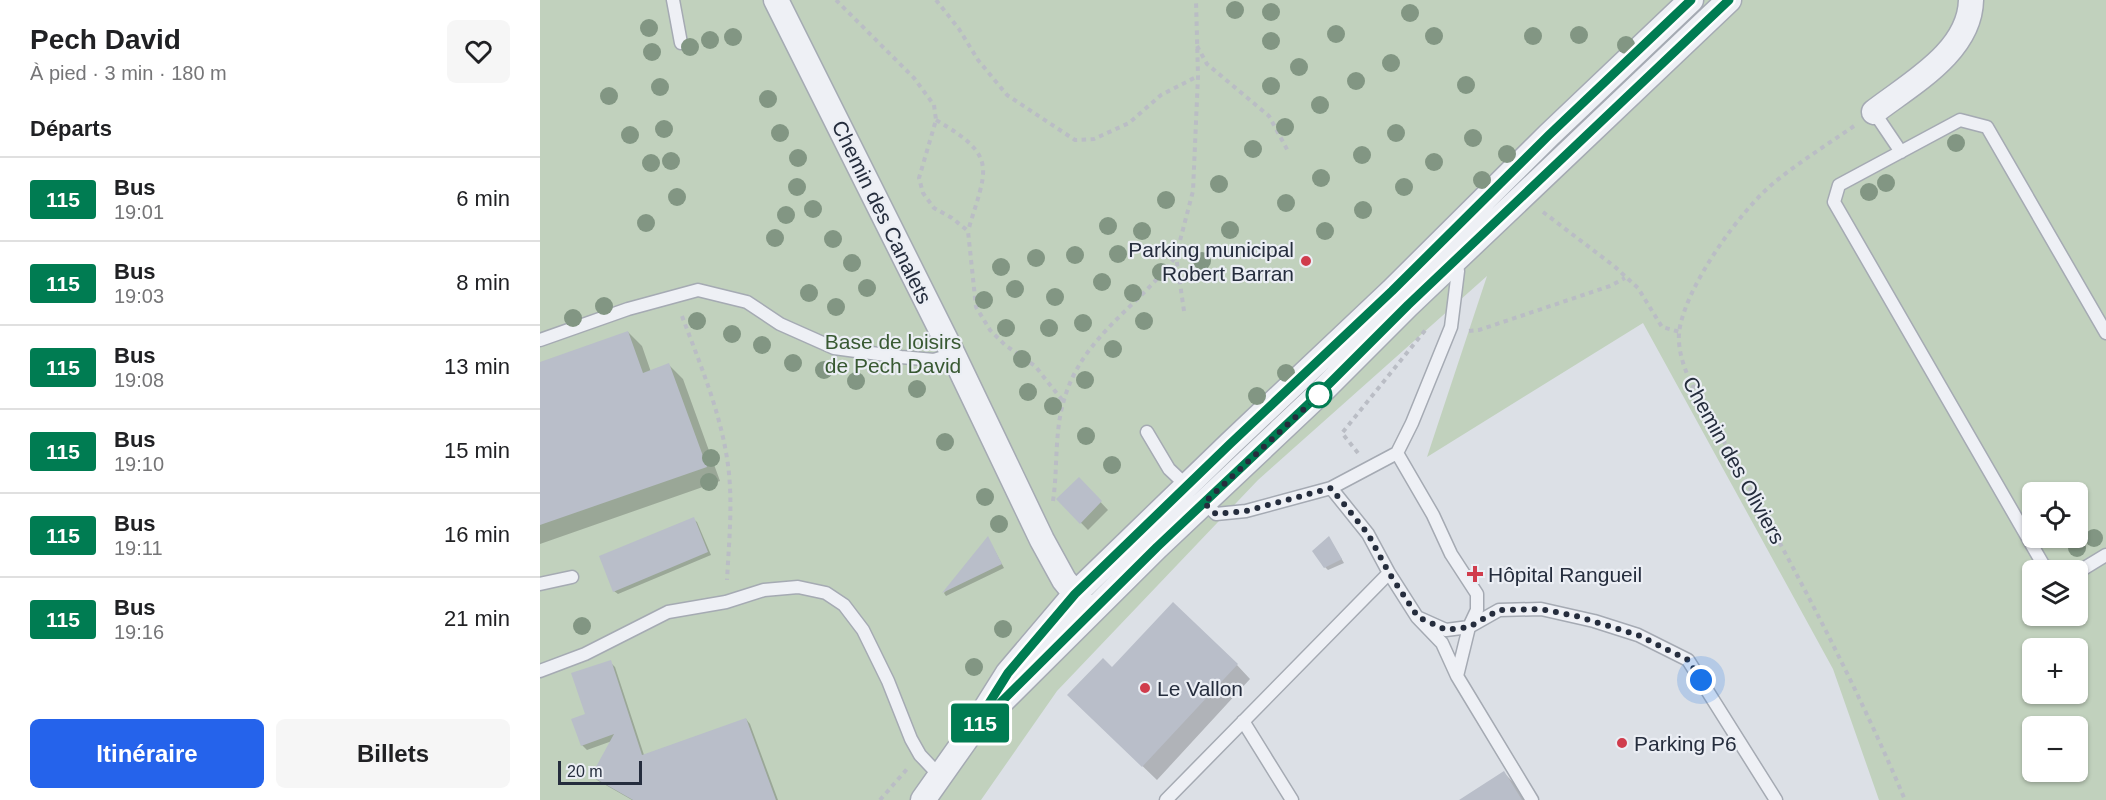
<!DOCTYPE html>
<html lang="fr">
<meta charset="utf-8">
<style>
body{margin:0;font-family:Arial,sans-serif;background:#f6f6f6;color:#202124;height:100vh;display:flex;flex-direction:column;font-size:22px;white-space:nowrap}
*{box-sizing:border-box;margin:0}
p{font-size:20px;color:#757577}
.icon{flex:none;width:33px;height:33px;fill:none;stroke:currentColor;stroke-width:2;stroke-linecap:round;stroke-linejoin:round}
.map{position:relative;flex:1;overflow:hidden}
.sheet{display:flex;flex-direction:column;background:#fff;width:540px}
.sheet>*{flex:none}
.badge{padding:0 12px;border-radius:4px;font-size:21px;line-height:39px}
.buttons{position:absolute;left:1482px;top:482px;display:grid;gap:12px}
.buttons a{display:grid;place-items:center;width:66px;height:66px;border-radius:9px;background:#fff;box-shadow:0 2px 4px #0004;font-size:30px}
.scale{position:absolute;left:18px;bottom:15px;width:84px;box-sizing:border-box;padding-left:6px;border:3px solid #252d3d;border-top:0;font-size:16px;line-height:21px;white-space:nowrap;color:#252d3d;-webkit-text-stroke:4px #ebeef4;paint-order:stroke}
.you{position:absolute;width:30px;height:30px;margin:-15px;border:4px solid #fff;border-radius:50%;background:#1a73e8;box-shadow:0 0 0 9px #1a73e833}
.map>.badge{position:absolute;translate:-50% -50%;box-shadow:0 0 0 3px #fff}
h2{padding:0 30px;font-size:22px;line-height:54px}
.round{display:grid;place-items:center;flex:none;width:63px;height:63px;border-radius:9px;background:#f6f6f6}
.summary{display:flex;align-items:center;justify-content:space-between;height:102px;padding:0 30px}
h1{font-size:28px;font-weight:700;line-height:45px}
.button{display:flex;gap:12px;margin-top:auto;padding:12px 30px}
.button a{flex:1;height:69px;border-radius:9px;background:#2563eb;color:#fff;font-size:24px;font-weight:700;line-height:69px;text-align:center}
.button a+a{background:#f6f6f6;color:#202124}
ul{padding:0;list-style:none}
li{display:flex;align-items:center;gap:18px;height:84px;padding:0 30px;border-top:2px solid #e0e0e0}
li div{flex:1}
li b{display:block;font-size:22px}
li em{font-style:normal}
li .badge{min-width:66px;font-weight:700;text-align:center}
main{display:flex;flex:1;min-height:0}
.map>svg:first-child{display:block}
.green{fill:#c1d1bd;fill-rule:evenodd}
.shadow{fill:#0003}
.building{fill:#b9bec9}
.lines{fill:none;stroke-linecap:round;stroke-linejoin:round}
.service-casing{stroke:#a5aab3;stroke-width:15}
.minor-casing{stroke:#a5aab3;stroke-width:27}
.path{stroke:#babdc5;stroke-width:4;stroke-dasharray:4.5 4.5;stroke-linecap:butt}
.service{stroke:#eef0f5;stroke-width:12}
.minor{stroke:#eef0f5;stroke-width:24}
.tree{fill:#829683}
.line-casing{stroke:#fff;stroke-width:14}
.line{stroke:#007c52;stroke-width:9}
.walk{stroke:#252d3d;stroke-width:6;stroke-dasharray:0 10.8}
.poi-dot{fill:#d03c4c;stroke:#ebeef4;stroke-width:2}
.stop-dot{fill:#fff;stroke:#007c52;stroke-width:3}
.labels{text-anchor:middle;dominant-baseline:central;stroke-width:4.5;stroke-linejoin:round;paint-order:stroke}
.street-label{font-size:21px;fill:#252d3d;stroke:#ebeef4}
.poi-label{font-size:21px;fill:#252d3d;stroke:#ebeef4;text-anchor:start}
.park-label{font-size:21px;fill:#385932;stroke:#ebeef4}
</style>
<main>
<section class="sheet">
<div class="summary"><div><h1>Pech David</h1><p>À pied · 3 min · 180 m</p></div><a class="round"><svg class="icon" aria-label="heart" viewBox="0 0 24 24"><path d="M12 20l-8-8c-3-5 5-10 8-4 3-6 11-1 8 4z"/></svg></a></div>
<h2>Départs</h2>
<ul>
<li><span class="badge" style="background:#007c52;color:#fff">115</span><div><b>Bus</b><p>19:01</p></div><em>6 min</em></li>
<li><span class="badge" style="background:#007c52;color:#fff">115</span><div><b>Bus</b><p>19:03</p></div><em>8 min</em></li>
<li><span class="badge" style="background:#007c52;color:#fff">115</span><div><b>Bus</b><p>19:08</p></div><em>13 min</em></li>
<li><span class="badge" style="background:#007c52;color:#fff">115</span><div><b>Bus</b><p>19:10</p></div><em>15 min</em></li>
<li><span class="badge" style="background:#007c52;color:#fff">115</span><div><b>Bus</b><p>19:11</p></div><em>16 min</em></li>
<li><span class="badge" style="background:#007c52;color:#fff">115</span><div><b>Bus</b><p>19:16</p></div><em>21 min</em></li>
</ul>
<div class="button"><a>Itinéraire</a><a>Billets</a></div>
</section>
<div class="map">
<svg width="1566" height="800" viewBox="0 0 1566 800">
<rect width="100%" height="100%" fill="#dce0e6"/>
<path class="green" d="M0,0H1566V800H1339L1293,669L1103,323L887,457L947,276L718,480L517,691L441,800H0ZM1492,492H1538V537H1492ZM1492,570H1538V615H1492ZM1492,648H1538V693H1492ZM1492,726H1538V771H1492Z"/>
<path class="shadow" d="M88,332L102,346L111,372L129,365L143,379L180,481L0,544V364Z
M539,479L568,510L548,530L518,499Z
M153,519L157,522L171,555L78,594L74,591Z
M448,538L464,568L406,596L404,593Z
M789,538L804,563L788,570L785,567Z
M70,662L75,667L104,755L206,719L210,724L238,800H92L57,780L53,776L72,741L47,750L42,745L47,715Z
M697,665L710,679L617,780L543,709L572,669Z
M964,773L978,787L986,800H921Z"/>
<path class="building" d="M88,331L103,373L129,363L167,467L0,525V362Z
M539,477L562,501L540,524L516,499Z
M154,517L168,552L73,592L59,556Z
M448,536L462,564L402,593Z
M789,536L802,559L784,568L772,551Z
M633,602L698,664L602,767L527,695L563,658L572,667Z
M71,660L102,755L206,718L236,800H93L51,776L74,734L41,746L31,719L45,714L31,673Z
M964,771L982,800H919Z"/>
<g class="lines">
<g class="service-casing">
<path id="service" d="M133,0L141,43
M1334,112L1361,152
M0,340L88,309L158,290L207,302L240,324L294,348L361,357L394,360L413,354
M607,432L629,469L648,487
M857,453L893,515L911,554L937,594V610L929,627L917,676
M791,488L828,534L849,573L877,617L902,643L917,676L992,800
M661,499L676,514L706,511L791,488L857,453L872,423L911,327L918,271L911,260
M1520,570L1504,566L1294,202L1299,185L1420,120L1447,127L1566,333
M1538,572L1566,555
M0,584L32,577
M877,617L906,630L929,627L959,610L1001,609L1054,621L1098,635L1148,660L1236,800
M0,671L45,654L128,612L186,602L224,590L258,587L286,593L304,605L323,630L348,681L371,739L380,755L399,775
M703,721L752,800
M626,800L849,573"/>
</g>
<g class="minor-casing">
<path id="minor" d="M236,0L413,354L502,540L524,580L545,606
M1334,112C1370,84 1430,52 1431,0
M460,703L617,547L779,394L868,305L1189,0
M383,800L431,732L468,673L535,594L690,444L852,291L1009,135L1151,0"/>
</g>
<path class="path" d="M296,0L374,78L394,105L396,120L379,178L383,193L394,208L412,218L428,231L436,307L450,330L465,345L495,366L523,401
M396,0L419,29L438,60L467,95L535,140L554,139L589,123L621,95L658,76
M657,46L667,64L729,116L749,153
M396,120C460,157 446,169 428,231
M1314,126C1288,144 1261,161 1236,181C1201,209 1144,288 1139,333C1138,350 1143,365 1150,381C1227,518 1304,655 1365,800
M1003,212L1074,266L1098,288L1122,327L1140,332
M644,311L636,256L653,191L658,76L656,0
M142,316C160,364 181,413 188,465C193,502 189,542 187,580
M929,331L939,330L1070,286L1085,278
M818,453L802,433L887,328
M513,501C518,468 514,433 524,400C542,336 599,307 636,256
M340,800L367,769"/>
<use href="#service" class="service"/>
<use href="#minor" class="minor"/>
</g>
<g class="tree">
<circle cx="695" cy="10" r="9"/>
<circle cx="731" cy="12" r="9"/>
<circle cx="870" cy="13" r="9"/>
<circle cx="109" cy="28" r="9"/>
<circle cx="796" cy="34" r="9"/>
<circle cx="1039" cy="35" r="9"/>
<circle cx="894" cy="36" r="9"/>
<circle cx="993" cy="36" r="9"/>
<circle cx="193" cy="37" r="9"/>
<circle cx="170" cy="40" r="9"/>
<circle cx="731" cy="41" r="9"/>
<circle cx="1086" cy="45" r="9"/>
<circle cx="150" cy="47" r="9"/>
<circle cx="112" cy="52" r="9"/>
<circle cx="851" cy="63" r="9"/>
<circle cx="759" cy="67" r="9"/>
<circle cx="816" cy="81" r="9"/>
<circle cx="926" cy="85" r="9"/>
<circle cx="731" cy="86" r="9"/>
<circle cx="120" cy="87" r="9"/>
<circle cx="69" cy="96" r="9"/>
<circle cx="228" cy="99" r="9"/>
<circle cx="780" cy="105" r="9"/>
<circle cx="745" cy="127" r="9"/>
<circle cx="124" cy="129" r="9"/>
<circle cx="240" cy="133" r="9"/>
<circle cx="856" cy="133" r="9"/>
<circle cx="90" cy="135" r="9"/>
<circle cx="933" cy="138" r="9"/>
<circle cx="1416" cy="143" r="9"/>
<circle cx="713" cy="149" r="9"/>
<circle cx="967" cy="154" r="9"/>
<circle cx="822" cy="155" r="9"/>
<circle cx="258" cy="158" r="9"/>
<circle cx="131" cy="161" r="9"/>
<circle cx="894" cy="162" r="9"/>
<circle cx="111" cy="163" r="9"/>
<circle cx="781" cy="178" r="9"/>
<circle cx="942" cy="180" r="9"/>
<circle cx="1346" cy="183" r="9"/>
<circle cx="679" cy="184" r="9"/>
<circle cx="257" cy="187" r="9"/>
<circle cx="864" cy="187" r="9"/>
<circle cx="1329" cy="192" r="9"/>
<circle cx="137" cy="197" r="9"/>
<circle cx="626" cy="200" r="9"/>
<circle cx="746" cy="203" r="9"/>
<circle cx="273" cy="209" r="9"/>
<circle cx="823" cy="210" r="9"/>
<circle cx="246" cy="215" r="9"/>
<circle cx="106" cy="223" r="9"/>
<circle cx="568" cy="226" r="9"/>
<circle cx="690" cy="230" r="9"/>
<circle cx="602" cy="231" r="9"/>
<circle cx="785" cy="231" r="9"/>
<circle cx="235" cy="238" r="9"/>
<circle cx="293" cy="239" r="9"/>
<circle cx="578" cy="254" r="9"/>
<circle cx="535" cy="255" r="9"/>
<circle cx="496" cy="258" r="9"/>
<circle cx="662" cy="261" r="9"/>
<circle cx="312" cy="263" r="9"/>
<circle cx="461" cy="267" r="9"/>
<circle cx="621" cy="272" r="9"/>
<circle cx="562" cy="282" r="9"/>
<circle cx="327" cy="288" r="9"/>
<circle cx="475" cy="289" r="9"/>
<circle cx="269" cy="293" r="9"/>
<circle cx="593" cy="293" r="9"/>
<circle cx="515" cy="297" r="9"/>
<circle cx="444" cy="300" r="9"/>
<circle cx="64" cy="306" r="9"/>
<circle cx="296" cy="307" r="9"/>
<circle cx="33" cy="318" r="9"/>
<circle cx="157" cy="321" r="9"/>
<circle cx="604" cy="321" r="9"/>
<circle cx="543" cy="323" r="9"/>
<circle cx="466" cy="328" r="9"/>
<circle cx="509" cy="328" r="9"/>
<circle cx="192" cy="334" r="9"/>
<circle cx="222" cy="345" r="9"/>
<circle cx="573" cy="349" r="9"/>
<circle cx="482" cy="359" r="9"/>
<circle cx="253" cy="363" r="9"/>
<circle cx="284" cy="370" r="9"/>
<circle cx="746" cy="373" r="9"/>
<circle cx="545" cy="380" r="9"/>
<circle cx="316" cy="381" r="9"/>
<circle cx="377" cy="389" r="9"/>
<circle cx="488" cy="392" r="9"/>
<circle cx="717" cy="396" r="9"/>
<circle cx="513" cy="406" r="9"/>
<circle cx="546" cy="436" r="9"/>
<circle cx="405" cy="442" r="9"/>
<circle cx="171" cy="458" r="9"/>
<circle cx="572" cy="465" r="9"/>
<circle cx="169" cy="482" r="9"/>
<circle cx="445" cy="497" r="9"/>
<circle cx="459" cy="524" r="9"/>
<circle cx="1554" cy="538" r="9"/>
<circle cx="1537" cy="548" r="9"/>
<circle cx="42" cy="626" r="9"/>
<circle cx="463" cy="629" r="9"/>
<circle cx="434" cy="667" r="9"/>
</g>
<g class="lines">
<g class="line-casing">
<path id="line" d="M1151,0L1009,135L852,291L690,444L535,594L468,673L431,732L617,547L779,394L868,305L1189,0"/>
</g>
<use href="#line" class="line"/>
<path class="walk" d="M779,395L664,503L676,514L706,511L791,488L828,534L849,573L878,617L906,630L929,627L959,610L1000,609L1036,616L1098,635L1148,660L1161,680"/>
</g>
<g class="poi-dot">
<circle cx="766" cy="261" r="6"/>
<path d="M932 565h6v6h6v6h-6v6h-6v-6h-6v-6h6z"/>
<circle cx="605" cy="688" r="6"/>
<circle cx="1082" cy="743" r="6"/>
</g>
<circle class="stop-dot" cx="779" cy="395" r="12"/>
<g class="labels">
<g class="street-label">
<text transform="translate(342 212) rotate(64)">Chemin des Canalets</text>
<text transform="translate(1194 460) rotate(61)">Chemin des Oliviers</text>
</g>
<g class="poi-label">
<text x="754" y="249" text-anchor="end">Parking municipal<tspan x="754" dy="24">Robert Barran</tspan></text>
<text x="948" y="574">Hôpital Rangueil</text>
<text x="617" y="688">Le Vallon</text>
<text x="1094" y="743">Parking P6</text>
</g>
<g class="park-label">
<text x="353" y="341">Base de loisirs<tspan x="353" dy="24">de Pech David</tspan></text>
</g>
</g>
</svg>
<div class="buttons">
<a><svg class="icon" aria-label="locate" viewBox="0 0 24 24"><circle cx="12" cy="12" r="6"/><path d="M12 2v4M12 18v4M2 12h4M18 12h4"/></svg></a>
<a><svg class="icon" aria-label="layers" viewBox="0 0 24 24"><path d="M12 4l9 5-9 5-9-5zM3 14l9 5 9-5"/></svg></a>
<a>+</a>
<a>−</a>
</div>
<div class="scale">20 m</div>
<div class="you" style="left:1161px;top:680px"></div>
<b class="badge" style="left:440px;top:723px;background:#007c52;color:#fff">115</b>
</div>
</main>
